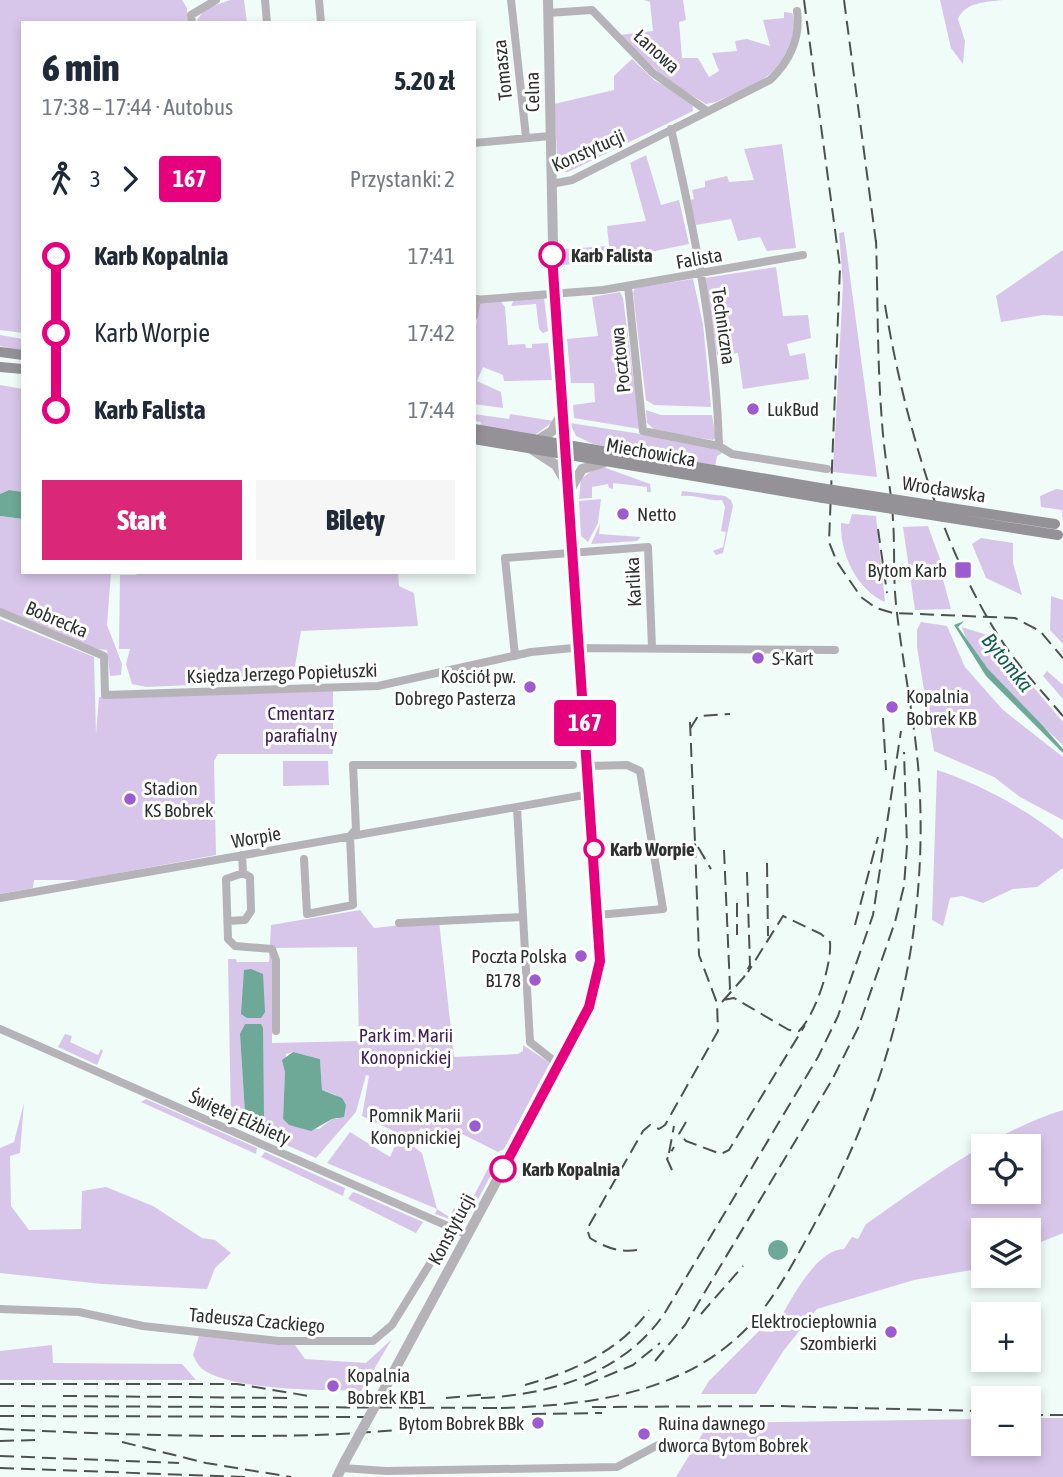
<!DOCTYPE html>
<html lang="pl">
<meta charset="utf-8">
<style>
body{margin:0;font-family:"Asap Condensed",sans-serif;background:#f6f6f7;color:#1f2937;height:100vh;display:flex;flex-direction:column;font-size:26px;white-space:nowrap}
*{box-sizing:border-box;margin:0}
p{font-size:23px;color:#747a83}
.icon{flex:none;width:38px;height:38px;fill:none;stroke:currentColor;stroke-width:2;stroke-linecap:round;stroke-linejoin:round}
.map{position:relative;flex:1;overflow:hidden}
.details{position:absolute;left:21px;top:21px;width:455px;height:553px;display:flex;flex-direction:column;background:#fff;border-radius:0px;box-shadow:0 4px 10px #0003}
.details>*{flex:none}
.badge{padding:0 14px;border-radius:5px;font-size:24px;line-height:46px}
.fabs{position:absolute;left:971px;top:1134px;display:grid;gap:14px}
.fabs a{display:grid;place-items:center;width:70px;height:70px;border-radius:0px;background:#fff;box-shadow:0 4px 10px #0003;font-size:35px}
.map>.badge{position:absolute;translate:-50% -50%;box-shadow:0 0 0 4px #fff}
.legs{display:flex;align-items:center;gap:10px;height:77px;padding:0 21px;font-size:23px}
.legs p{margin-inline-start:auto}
.head{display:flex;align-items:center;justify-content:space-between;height:119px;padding:0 21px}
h1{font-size:38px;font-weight:800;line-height:52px}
.primary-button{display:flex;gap:14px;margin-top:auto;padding:14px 21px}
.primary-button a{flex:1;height:80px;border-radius:0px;background:#db2777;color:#fff;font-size:28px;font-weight:800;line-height:80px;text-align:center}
.primary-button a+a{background:#f6f6f7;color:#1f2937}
ul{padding:0 21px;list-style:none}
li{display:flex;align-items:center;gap:24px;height:77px;font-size:26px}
li i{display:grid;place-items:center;width:10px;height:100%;margin:0 9px;background:currentColor}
li i::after{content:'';width:18px;height:18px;margin:-9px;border:5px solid;border-radius:50%;background:#fff}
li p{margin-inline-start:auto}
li:first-child i{background:linear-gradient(#0000 50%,currentColor 0)}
li:last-child i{background:linear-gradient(currentColor 50%,#0000 0)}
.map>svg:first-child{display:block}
.green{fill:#d7c6e9;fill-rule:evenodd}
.water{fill:#6ea896}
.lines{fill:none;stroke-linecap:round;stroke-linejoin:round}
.minor{stroke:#b5b3b7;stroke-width:8}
.tertiary{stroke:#b5b3b7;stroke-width:10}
.secondary{stroke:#949197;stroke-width:10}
.rail{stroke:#4d5251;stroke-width:2;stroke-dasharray:14 7;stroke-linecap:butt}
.tertiary-bridge{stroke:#b5b3b7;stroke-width:10}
.secondary-bridge{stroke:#949197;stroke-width:10}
.line-1-casing{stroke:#fff;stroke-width:16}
.line-1{stroke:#e6007e;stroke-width:10}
.stop-1-dot{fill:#fff;stroke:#e6007e;stroke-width:3.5}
.poi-dot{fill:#9c5bd1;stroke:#fff;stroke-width:2.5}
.labels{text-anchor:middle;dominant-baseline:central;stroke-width:6;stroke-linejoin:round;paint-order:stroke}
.street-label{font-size:19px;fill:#2d3130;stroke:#fff}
.stop-label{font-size:19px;font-weight:bold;fill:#2d3130;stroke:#fff;text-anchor:start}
.poi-label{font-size:19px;fill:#2d3130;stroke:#fff;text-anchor:start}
.park-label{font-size:19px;fill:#3f2157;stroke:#fff}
.water-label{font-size:21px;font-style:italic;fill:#0f5d4b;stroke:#fff}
</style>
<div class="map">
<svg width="1063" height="1477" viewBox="0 0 1063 1477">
<rect width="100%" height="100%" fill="#f0fcf8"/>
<path class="green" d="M0,0H182L187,8L188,23H23V333L0,330Z
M230,0H244L247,23H195L205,9Z
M644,0H683L686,20L679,22L682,58H698L709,77L719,71L712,53L737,51L735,41L747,39L770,46L763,20L784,18V12L792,13C800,30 784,61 771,73C757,86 733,94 716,102L706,104L667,80L619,35L653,31L650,2Z
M940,0H1003C986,2 965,2 958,19L965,41L963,64L951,48Z
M632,59L654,80L692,101L693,111L568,172L558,171L554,104L614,90V76Z
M782,144L796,248L767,251L760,237L738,241L731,219L696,225L690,200L694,199L692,190L705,187V181L727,176L729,182L754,180L744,149Z
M646,155L661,205L679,200L689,244L650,252L651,257L563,265V249L609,246L607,226L646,221L630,163Z
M844,232L877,477L833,472L843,285L839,233Z
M1063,250V316L1043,315L1001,322L996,296Z
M776,267L783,316L808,315L811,338L787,344L790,356L805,353L809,379L743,389L738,353L717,355L705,278Z
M693,279L703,324L711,407L654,405L646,400L633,293L635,288Z
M620,292L623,298L640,429L574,418L573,405L595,402L594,383H571L567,339L598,336L592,297Z
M544,298L548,331L543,333L539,329L536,304L511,306L514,300Z
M500,300L505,307L508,345L525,344L526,348H532V344L548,343L552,380L504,381L503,375L483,367L477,381L501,392L503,408L474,404V337L480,302Z
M0,335L23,339V352L0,346Z
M0,385L23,389V492L9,490L0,494Z
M646,410L661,415H712L716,438L713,440L656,431L647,423Z
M474,414L509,419L510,414L554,421L535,435L480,426L481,422L474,421Z
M570,423L712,445L724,452L717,456L715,467L593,444L576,436Z
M596,467L606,468L650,484L651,492H647V487L613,483V489L609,488L608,484L592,487V498L579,499L581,479Z
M1056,489L1063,490V522L1062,510L1041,507L1040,496Z
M682,491L725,496L731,500L733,506L723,553L716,555L713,551L723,547L726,532L721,531L725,507L722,500C711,502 696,494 681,496Z
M601,499L598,523L588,542L581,536L579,501Z
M852,514L876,516L885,602C856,589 840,553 841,523L849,524Z
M0,516L23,519V572H111L107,625L122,664L121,675L110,676L107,650L97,649L0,611Z
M600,524L599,534L641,537L637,541L591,544Z
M928,526L944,570L941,572L951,609L915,610L903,527Z
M981,538L1013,543V563L1022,595L986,578L972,544Z
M133,572H398L399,586L414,593L418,626L301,631L295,666L286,681L146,687L132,684L126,664L130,649H119L120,575H137Z
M1051,596L1063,600V644L1050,630Z
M0,619L94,657L96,734L99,697L333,691V754H218L214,761L216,855L82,880H34L33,888L0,894Z
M921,622L947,626L965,667L1003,710L1063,757V820L1020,797L994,777L934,751L917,647V630Z
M962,627L990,636L1063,722V745C1031,714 975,670 962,627Z
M1047,671L1063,685V699L1043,676Z
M283,761H328L329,785L283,786Z
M937,770C978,783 1030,811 1063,839V868L1037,887L1013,889L983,903L962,896L950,898L943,926L932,920Z
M360,910L374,928L439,921L454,1057L518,1054L523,1051V1045L550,1063L504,1149L498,1152L454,1130L449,1138L421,1128L410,1144L422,1153L437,1209L448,1216L452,1215L453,1209L469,1205L492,1161L499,1160L469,1216L455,1221L435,1214L437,1209L327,1163L350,1132L390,1157L400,1134L362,1116L369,1076L366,1075L356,1112L316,1158L231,1121L228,959H236L237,962H269L271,925ZM357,947L359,1041L272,1043V948ZM240,1034L257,1123L245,1114ZM293,1052L320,1059L322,1090L336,1095L338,1119H332L319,1129L289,1125L283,1119L286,1054Z
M65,1034L72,1036L70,1042L98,1055L101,1049L103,1051L97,1065L58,1047Z
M146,1099L257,1148L256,1154L141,1102Z
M24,1103L20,1153L10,1156L11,1206L29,1230L81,1229L82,1191L106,1187L153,1206L202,1238L215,1240L231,1253L215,1268L207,1289L102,1284L0,1273V1148L14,1142Z
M1063,1110V1233L1029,1247V1230H984L983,1268L914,1280L817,1309L784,1350L756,1394H701L709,1381L759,1331L773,1332C786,1309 814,1249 844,1249L852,1237L858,1239L866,1224C928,1181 990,1133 1063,1110ZM1029,1146V1192H984V1146Z
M265,1152L345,1188L343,1196L261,1157Z
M353,1192L359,1194L423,1222L416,1233L348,1199Z
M199,1336L295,1345L305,1359L366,1363L392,1339L361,1391C324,1390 229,1391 201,1368C198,1365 195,1359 193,1355Z
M52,1345L53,1363L182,1364L196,1380H0V1351Z
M1029,1418H1063V1477H676L709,1423L983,1419L984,1444H1029Z"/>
<path class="water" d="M9,490L23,492V519L0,516V494Z
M964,621L958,627L988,669L1043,726L1063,749V753L986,676L954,625Z
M251,969L263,974L265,1012L261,1018H247L241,1014L244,970Z
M245,1024H261L263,1028L264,1117L257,1123H252L245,1114L240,1034Z
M293,1052L320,1059L322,1090L342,1098L346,1105L344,1117L332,1119L311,1131L289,1125L283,1119L285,1072L282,1060Z
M768 1250a10 10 0 1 1 20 0a10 10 0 1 1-20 0Z"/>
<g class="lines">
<path class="minor" d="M265,0L267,23
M319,0L321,23
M511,0L526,137
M548,13L592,10L653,73L707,111
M192,23L191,15L216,0
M671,129C695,233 716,338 719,446
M474,143L550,136
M551,184L572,180L770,80C789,62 801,38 797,11
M628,286L643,431L719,446L732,454L827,469
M474,300L603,290L803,255
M474,316L477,299
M0,612L104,656L105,695L378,686L531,652L573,648L835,650
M515,656L505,558L648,547L652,647
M588,766L627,765L640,771L663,909L598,915
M517,807L530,1042L559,1065
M242,855L243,873L226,879L228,939L235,946L272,949L276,960V1031
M304,859L307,914L353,905L350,836L356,829L353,765H573
M0,898L590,794
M228,921L245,920L251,911L250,877L243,873
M399,923L522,917
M0,1029L468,1235
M0,1309L79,1312L143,1326L279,1341H373L392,1325L452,1228
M342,1468L386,1471L617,1467L658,1445"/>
<path class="tertiary" d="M538,440L552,431L563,412
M533,450L556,465L567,484
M571,488L582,469L603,463
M386,1386L582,1023L594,992L600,961L567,445L554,293L548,0
M337,1477L345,1461"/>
<path class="secondary" d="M0,352L23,355
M0,367L23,369
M474,429L820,488
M474,439L823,498"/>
<path class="rail" d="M804,0L840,267L829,542L837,562L861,597L876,608L893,613L1015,618L1040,631L1063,658
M844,0L877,250
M885,305C903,413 938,539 996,632C1015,663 1040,689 1063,716
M878,529L887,593
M883,718L886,770
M690,722L695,842L711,869
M690,729L698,716L730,714
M724,850L730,988L727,997
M767,863L768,936
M737,903V935
M855,925L878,837
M723,1000L734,998L789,1030L799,1031C815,1015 832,965 830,942L821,934L783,916L748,972
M722,1002L744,977L750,965L747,872
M686,1122L679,1134L686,1141L721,1154L729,1150L805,1025
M669,1153L674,1126
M672,1170L667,1159L674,1147
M637,1250C620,1253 604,1247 590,1238L587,1229L643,1131L650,1125L659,1129L665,1125L718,1031L717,1003L699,955L695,842
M701,1314L743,1266
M655,1361L685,1325L832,1080L858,1028L895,922L904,886L907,846L904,752
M0,1384H237L309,1396
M525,1385C572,1372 620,1351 649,1310
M585,1385L633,1365L660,1343
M63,1396L290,1398
M446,1398L488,1394
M481,1398C550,1395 626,1373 666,1311L818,1057L838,1016L873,915L901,731
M0,1406L508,1408
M592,1407L776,1406L984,1411
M501,1408C596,1405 698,1392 761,1312C785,1281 803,1245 822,1210C893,1077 929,928 919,778C915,719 902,662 896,604C893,576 895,547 893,520C891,487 884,455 882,422C877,361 878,300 876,240
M532,1414L602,1413
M1029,1415H1063
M0,1416L378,1417
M0,1429C105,1434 210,1438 315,1435C365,1434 415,1427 465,1427
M0,1441L35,1440
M122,1442L206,1463L291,1477
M0,1456L179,1463
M0,1468L245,1477"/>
<path class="tertiary-bridge" d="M345,1461L386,1386"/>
<path class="secondary-bridge" d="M820,488L1055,524
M823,498L1058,535"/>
</g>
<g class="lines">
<g class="line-1-casing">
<path id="line-1" d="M503,1169L589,1007L600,961L552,255"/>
</g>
<use href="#line-1" class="line-1"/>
</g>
<g class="stop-1-dot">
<circle cx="552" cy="255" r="12"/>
<circle cx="594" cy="849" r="9"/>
<circle cx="503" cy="1169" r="12"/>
</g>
<g class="poi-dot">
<circle cx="753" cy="409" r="7"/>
<circle cx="623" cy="514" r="7"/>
<rect x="954" y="561" width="18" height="18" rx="3.5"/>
<circle cx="758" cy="658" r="7"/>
<circle cx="530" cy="687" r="7"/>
<circle cx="892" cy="707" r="7"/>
<circle cx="130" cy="799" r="7"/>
<circle cx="581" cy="956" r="7"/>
<circle cx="535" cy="980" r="7"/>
<circle cx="475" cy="1126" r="7"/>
<circle cx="891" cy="1332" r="7"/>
<circle cx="333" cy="1386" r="7"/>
<circle cx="538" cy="1423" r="7"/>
<circle cx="644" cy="1434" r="7"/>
</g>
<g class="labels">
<g class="street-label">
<text transform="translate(657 51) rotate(42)">Łanowa</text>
<text transform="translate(502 70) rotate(-96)">Tomasza</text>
<text transform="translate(532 92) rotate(-91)">Celna</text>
<text transform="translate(588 150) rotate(-24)">Konstytucji</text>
<text transform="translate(699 258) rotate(-10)">Falista</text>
<text transform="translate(724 326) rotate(82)">Techniczna</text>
<text transform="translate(620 360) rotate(-96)">Pocztowa</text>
<text transform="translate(651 452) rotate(10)">Miechowicka</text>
<text transform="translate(944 489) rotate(9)">Wrocławska</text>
<text transform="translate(633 582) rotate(-93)">Karlika</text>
<text transform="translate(57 619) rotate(23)">Bobrecka</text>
<text transform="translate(282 673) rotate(-2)">Księdza Jerzego Popiełuszki</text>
<text transform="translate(256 837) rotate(-10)">Worpie</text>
<text transform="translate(240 1117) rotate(24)">Świętej Elżbiety</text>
<text transform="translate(451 1229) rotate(-62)">Konstytucji</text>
<text transform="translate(257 1320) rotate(5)">Tadeusza Czackiego</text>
</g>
<g class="stop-label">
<text x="571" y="255">Karb Falista</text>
<text x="610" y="849">Karb Worpie</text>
<text x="522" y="1169">Karb Kopalnia</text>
</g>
<g class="poi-label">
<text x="767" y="409">LukBud</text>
<text x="637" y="514">Netto</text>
<text x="947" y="570" text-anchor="end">Bytom Karb</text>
<text x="772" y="658">S-Kart</text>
<text x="516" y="676" text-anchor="end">Kościół pw.<tspan x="516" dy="22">Dobrego Pasterza</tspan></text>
<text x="906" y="696">Kopalnia<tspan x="906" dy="22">Bobrek KB</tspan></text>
<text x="144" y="788">Stadion<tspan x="144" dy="22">KS Bobrek</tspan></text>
<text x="567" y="956" text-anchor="end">Poczta Polska</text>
<text x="521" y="980" text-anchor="end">B178</text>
<text x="461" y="1115" text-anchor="end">Pomnik Marii<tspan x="461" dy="22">Konopnickiej</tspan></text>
<text x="877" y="1321" text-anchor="end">Elektrociepłownia<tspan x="877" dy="22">Szombierki</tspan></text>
<text x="347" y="1375">Kopalnia<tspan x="347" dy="22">Bobrek KB1</tspan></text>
<text x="524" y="1423" text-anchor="end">Bytom Bobrek BBk</text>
<text x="658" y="1423">Ruina dawnego<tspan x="658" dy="22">dworca Bytom Bobrek</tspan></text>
</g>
<g class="park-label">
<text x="301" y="713">Cmentarz<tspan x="301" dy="22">parafialny</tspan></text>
<text x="406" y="1035">Park im. Marii<tspan x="406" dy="22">Konopnickiej</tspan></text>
</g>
<g class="water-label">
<text transform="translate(1008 662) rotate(51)">Bytomka</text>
</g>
</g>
</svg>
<div class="fabs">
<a><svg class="icon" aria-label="locate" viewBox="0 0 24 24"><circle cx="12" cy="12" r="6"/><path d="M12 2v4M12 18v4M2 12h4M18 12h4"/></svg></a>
<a><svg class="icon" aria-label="layers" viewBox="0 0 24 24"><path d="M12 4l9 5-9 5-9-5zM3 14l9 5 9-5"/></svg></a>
<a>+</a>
<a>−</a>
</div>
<b class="badge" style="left:585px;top:723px;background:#e6007e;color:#fff">167</b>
<section class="details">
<div class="head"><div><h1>6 min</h1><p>17:38 – 17:44 · Autobus</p></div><b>5.20 zł</b></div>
<div class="legs"><svg class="icon" aria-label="walk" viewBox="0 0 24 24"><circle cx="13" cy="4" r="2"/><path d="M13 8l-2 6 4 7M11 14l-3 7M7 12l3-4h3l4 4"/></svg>3<svg class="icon" aria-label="forward" viewBox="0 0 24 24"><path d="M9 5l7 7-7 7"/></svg><b class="badge" style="background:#e6007e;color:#fff">167</b><p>Przystanki: 2</p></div>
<ul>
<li><i style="color:#e6007e"></i><b>Karb Kopalnia</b><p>17:41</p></li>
<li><i style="color:#e6007e"></i><span>Karb Worpie</span><p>17:42</p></li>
<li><i style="color:#e6007e"></i><b>Karb Falista</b><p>17:44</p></li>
</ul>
<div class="primary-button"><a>Start</a><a>Bilety</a></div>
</section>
</div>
